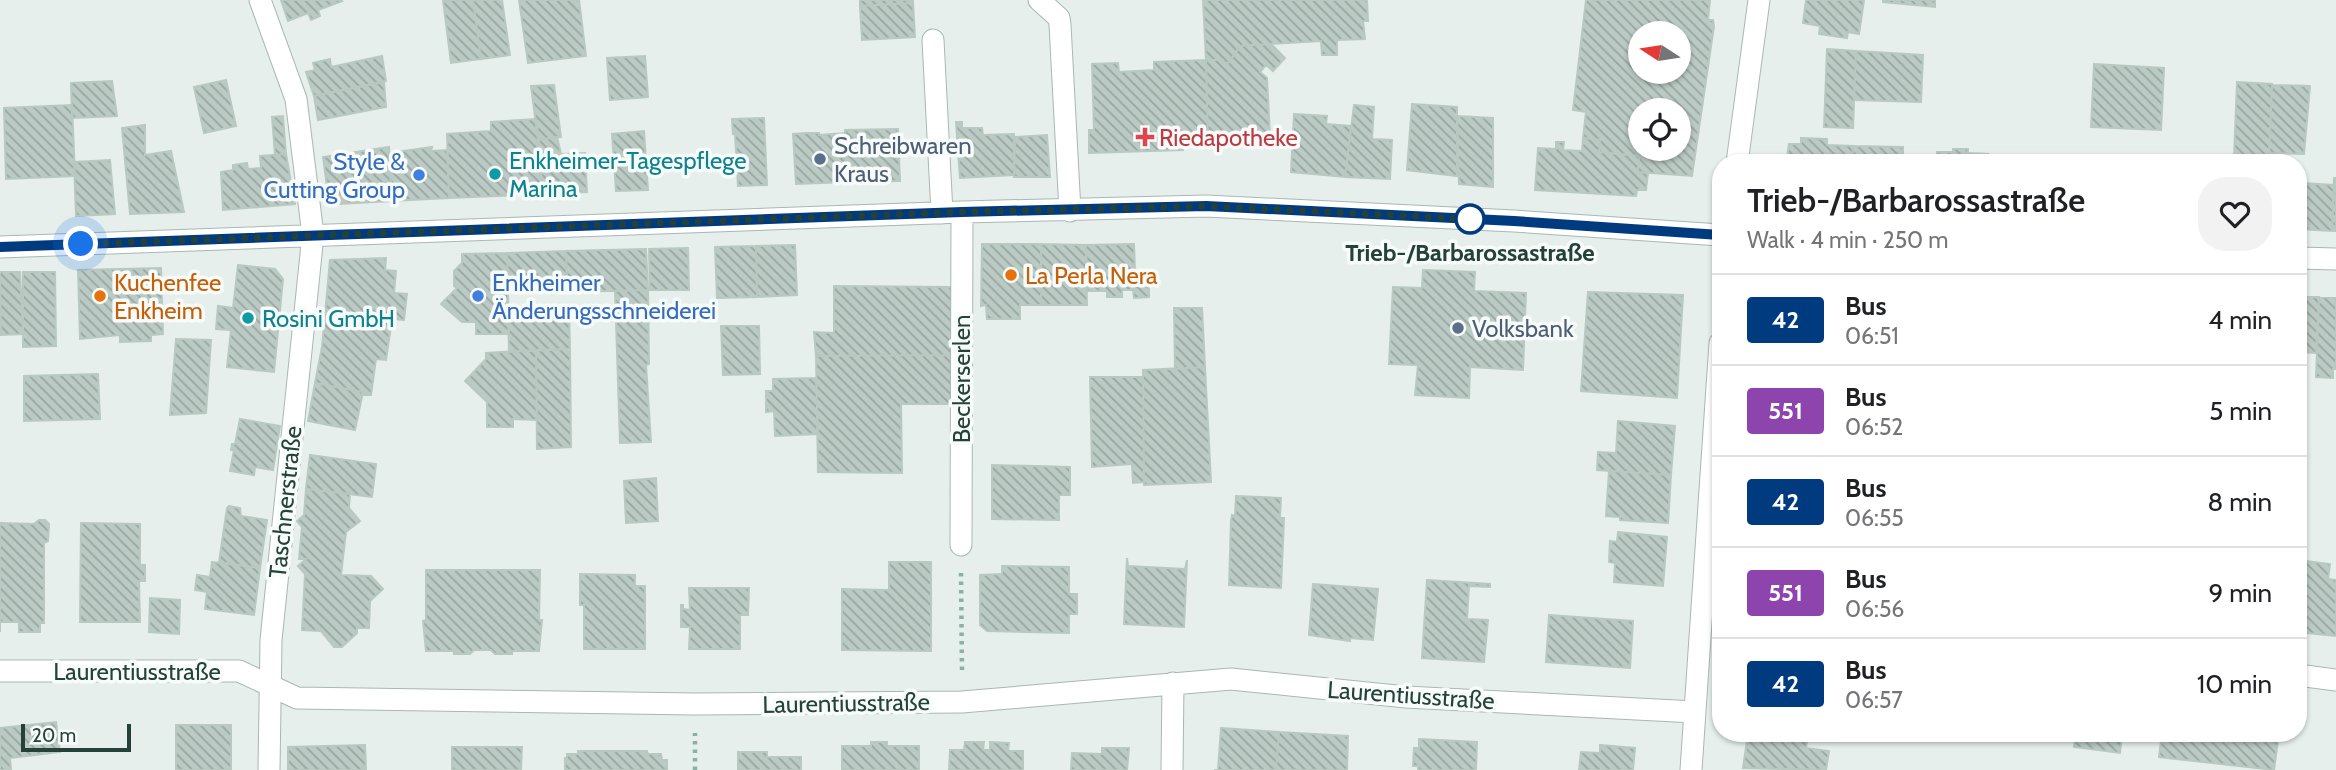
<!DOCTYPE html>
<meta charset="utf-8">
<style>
body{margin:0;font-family:Cabin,sans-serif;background:#f2f2f2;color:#202124;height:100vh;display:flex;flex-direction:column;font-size:26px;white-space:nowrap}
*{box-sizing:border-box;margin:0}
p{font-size:23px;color:#757577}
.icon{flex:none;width:38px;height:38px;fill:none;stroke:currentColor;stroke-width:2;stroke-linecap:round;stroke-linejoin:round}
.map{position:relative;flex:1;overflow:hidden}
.drawer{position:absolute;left:1712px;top:154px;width:595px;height:588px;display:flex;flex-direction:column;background:#fff;border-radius:28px;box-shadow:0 2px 5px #0004}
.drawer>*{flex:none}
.badge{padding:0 14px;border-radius:5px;font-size:24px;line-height:46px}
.needle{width:46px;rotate:282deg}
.fabs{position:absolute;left:1628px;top:21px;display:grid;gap:14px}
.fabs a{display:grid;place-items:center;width:63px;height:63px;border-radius:50%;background:#fff;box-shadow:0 2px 5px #0004;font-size:35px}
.scale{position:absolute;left:21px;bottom:18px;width:110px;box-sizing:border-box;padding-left:7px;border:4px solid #24423a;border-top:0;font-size:19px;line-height:24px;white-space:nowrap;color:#24423a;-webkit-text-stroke:5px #f7fbf9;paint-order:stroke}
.you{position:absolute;width:35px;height:35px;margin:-18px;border:5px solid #fff;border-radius:50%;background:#1a73e8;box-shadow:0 0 0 10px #1a73e833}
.map>.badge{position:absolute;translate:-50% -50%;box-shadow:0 0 0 4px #fff}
.round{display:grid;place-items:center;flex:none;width:74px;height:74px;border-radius:28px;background:#f2f2f2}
.head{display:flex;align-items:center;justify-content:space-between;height:119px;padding:0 35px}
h1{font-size:33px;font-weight:600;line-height:52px}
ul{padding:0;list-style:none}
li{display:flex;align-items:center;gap:21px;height:91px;padding:0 35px;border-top:2px solid #e0e0e0}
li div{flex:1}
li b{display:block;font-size:26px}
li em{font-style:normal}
li .badge{min-width:77px;font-weight:700;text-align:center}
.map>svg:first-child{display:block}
.building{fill:url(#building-back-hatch);stroke:#b8c9c2;stroke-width:2;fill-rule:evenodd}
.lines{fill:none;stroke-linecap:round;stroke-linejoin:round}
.minor-casing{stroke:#a8b8b2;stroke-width:23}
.path{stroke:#86b3a5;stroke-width:4.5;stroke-dasharray:3.5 5;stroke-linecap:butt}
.minor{stroke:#fff;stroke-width:21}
.line-casing{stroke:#fff;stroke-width:16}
.line{stroke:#003b80;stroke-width:10}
.walk{stroke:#24423a;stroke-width:7;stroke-dasharray:0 12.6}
.health-dot{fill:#e0444e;stroke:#f7fbf9;stroke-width:2.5}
.service-dot{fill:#5c6f8a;stroke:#f7fbf9;stroke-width:2.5}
.culture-dot{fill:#0f9aa8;stroke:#f7fbf9;stroke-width:2.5}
.shop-dot{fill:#3f7fe0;stroke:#f7fbf9;stroke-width:2.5}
.stop-dot{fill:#fff;stroke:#003b80;stroke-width:3.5}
.food-dot{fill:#e8710a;stroke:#f7fbf9;stroke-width:2.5}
.labels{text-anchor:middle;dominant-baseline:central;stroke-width:7;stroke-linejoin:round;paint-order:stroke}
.health-label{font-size:24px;fill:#be3a42;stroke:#f7fbf9;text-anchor:start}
.service-label{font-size:24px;fill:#4e5e75;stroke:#f7fbf9;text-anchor:start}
.culture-label{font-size:24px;fill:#0d838f;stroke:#f7fbf9;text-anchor:start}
.shop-label{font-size:24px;fill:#366cbe;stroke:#f7fbf9;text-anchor:end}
.stop-label{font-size:24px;font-weight:bold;fill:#24423a;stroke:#f7fbf9}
.food-label{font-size:24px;fill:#c56008;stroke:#f7fbf9;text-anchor:start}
.street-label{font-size:24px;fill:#24423a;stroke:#f7fbf9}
</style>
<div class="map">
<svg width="2336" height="770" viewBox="0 0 2336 770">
<defs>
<pattern id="building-back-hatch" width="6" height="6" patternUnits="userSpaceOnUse" patternTransform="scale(1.75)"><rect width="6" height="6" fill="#bbcac4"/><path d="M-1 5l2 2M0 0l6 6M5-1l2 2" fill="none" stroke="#98a6a0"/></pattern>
</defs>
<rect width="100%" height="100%" fill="#e6efeb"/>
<path class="building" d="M281,0H341L342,1L318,10L320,16L311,20L308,13L288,21Z
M443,0H473L481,59L451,63Z
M473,0H502L510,55L481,59Z
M519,0H579L586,56L528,63Z
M860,0H913V3L860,6Z
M1203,0H1367L1368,21H1363L1365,39L1337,40V55H1322L1321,41L1238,46L1237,51L1228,63H1224L1223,60H1206Z
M1586,0H1710L1708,20H1713L1714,26L1692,176L1638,172L1639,156L1599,152L1600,140L1583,138L1586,112L1573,110ZM1640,33H1678V72H1640ZM1640,110H1678V149H1640Z
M1806,0H1864L1859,34L1848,32L1847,38L1819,34L1820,26L1803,23Z
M1883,0H1935V7L1883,2Z
M913,3L915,37L862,40L860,6Z
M1271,44L1285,58L1273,71L1266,65L1260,72L1267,78L1270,135L1255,136L1254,131L1232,132V142L1208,143L1206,60H1223L1224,63H1228L1237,51L1238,46Z
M1827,49L1856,51L1853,128L1824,127Z
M1856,51L1923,55L1921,102L1854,100Z
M382,56L386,81L314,96L306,72L315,70L313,63L330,59L331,67Z
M645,56L648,97L610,100L607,58Z
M1206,60L1208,143L1183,144V150L1089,153V130H1094L1092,64L1118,63L1119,72L1154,70V62Z
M2094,64L2164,68L2161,130L2091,127Z
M226,80L236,126L204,133L194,87Z
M112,81L117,116L72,118L71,83Z
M384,82L386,107L318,120L314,96Z
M2237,82L2272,84L2269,159L2234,157Z
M554,85L561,137L538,140L531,86Z
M2272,85L2310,86L2304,154L2269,153Z
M1412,104L1457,107V176L1407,170Z
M72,105L75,176L6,179L4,108Z
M1354,105L1374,107L1372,139L1392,140L1390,179L1345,177Z
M1294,114L1327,116L1326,124L1351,126L1345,177L1291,172Z
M283,116L286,154L275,155L272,117Z
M1457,116L1493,118V187L1459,184Z
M764,118L767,185L738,186L735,134H733L732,119Z
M536,119L541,155L542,194L449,198L447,134L491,131V122Z
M956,122H962V128H982L983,135L1014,134V175L960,178Z
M145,125V155L171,151L184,212L130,214L122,128Z
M898,129L900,181L846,182L845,130Z
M644,131L648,190L616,191L612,134Z
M807,133H819V135L845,133L846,182L796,184L793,134Z
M1047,135L1050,177H1014L1015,137Z
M557,137L561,154L585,153L587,192L542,194L538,140Z
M1583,138L1600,140L1599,152L1639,156L1638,172L1648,173L1646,190H1637L1636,196L1535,190L1538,148L1556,149V142H1564L1563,150L1582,151Z
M1801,138L1827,139V145L1853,146L1852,163H1786L1789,144H1801Z
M1853,146L1903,147V163H1852Z
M389,147L392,201L339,204L328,194L323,157Z
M432,147L431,151L447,150L449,198L392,201L389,153Z
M1953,149H1968V153L1988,154L1987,163H1937V152H1953Z
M286,154L295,204L223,210L221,172L233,170V165L247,163L248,169L261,168L260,156Z
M110,160L115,214L76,216L74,162Z
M2298,175H2302L2301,183L2334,185L2332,231L2298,229Z
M2334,178H2336V231H2332Z
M982,244H1041V305H1020V319H987L986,305L981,306Z
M1041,244L1086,245L1087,305H1041Z
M1134,244L1135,271H1149V297L1134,298L1133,290H1122V297H1107V291H1086V245Z
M795,245L797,295L757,297L756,246Z
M756,246L757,297L717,298L715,247Z
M688,248L689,290H650L649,249Z
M646,249L648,290L567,292L566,251Z
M566,251L567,288L508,289L507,253Z
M507,253L509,334H476V322H462L441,304L457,288L454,286V271L462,263V254Z
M386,258L385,270L396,271L394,293L407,294L404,320L392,319L386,360L376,359L371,395L362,394L363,392L315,383L322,347L330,260Z
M238,265L275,269L283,279L274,372L227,367L231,330L216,329L218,306L233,308Z
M161,268L163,334L151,335V341L120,342V335L80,339L78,270Z
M1423,270L1475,272L1474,291L1526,293L1523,370L1470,367L1469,398L1415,395L1418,365L1389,364L1393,287L1422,288Z
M0,272H20L23,334L1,335Z
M23,272H55L56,346L23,347Z
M834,286L952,287L951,355L816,356L814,332L834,333Z
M648,290L649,364L646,365L651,442L620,443L615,291Z
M1588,292L1683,295L1677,398L1581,391Z
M2298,297H2319L2316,353L2298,352Z
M2319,297L2336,298V369H2333V378L2316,377Z
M565,306L566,311H569L570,349L509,352L508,313L534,312V307Z
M1174,308H1202L1205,367L1175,369Z
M721,326H759L760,374L723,375Z
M176,339L211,340L206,413L170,415Z
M570,349L571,447L537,449L536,350Z
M536,350L537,420L513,419V427H487V402L465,381L486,359V353Z
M951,355V404H901L902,473L818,472L816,356Z
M1205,367L1211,482L1144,485L1143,370Z
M98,374L100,419L24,421V376Z
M1090,377H1143L1144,482L1133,483L1132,464L1092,467Z
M816,378L818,434L775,436L774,411L766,412V391H773V379Z
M315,383L363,392L355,430L308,421Z
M240,419L280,426L273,470L255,467L254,475L230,471L234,450H231L232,444H235Z
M1618,421L1675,426L1671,475L1597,470L1598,452L1616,453Z
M310,455L376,464L372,497L306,489Z
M992,465L1070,467V495H1059V520L992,519Z
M1609,471L1671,475L1668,523L1620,520V517L1606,516Z
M656,478L658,521L626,523L624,481Z
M306,489L350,494L349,508L360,521L346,532L341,575L371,576L383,589L370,601L369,628H357V633L342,647H334L321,631L302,630L305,574L298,566L306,559H299L302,527L297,521L304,515Z
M1236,496L1281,498L1280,518H1284L1281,588L1229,585L1231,520L1232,515L1235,516Z
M229,506L240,508L241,516L267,520L260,568L219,562L227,508Z
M39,520H45L49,524L48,541L44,543V623H40V632H19V622H0V632V523L34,524Z
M81,523L140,524V565H145V581H139L140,622H80Z
M1618,532L1667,537L1663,586L1614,582L1615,563L1609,562L1610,541L1617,542Z
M1127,558L1128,566L1185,569L1187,560L1184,627L1124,624Z
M2298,560L2330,564L2328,579L2336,580V636L2298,632Z
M212,562L260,568L254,615L205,609L207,592L195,590L197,575L210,577Z
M889,562H931V651L842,650V589L889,590Z
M1002,566L1069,567V594H1077V614H1069V633L987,631L980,625V575L1002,574Z
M426,570H540L539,620H542L539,651H512V654H495L491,650H474L470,654H454V651H426L423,621L426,620Z
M580,574L635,575V586H645V649H584V605H580Z
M1427,580L1490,584V587L1469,586L1467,619L1488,620L1484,662L1422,658Z
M1313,584L1378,589L1373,640L1350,638V641L1309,635Z
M689,588H749L748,615H740V649H689L690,627H681V605H683V609L690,610Z
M150,598L180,600L179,634L149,632Z
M1549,615L1633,621L1630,668L1546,662Z
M56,722L60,752L10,758L11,770H0V728Z
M176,725H231V770H176Z
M1221,728L1279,732L1276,770H1214H1218Z
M1279,732L1348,736L1347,770H1276Z
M1748,733H1808L1806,748L1829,751L1826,770L1743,768Z
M2076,733H2122L2120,753L2074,747Z
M2162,733H2279L2274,770L2159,757Z
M1419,739L1477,742L1476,770H1418V766H1413L1414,748H1419Z
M871,742H887V746H919V770H842V746H871Z
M965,742H984L983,750H990V742L1009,743L1008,751H1023V770H949L950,750H964Z
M365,745L366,770H288V747Z
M1600,745L1635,748L1633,770H1579L1581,752L1600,753Z
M452,747H522L521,770H452Z
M1102,748H1129L1127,770H1071L1072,753L1102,754Z
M578,751H647L648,754H661L662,760H667V770H565V758H567V754H578Z
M738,752H767V757H801V770H738Z"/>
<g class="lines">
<g class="minor-casing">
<path id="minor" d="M260,0L296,99L313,235L271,640L269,770
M1039,0L1059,18L1060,25L1070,211
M933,40L942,213
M1737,163L1759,0
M0,247L962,212L1206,206L1514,221L1720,235
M2298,258L2336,259
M961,545L962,212
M0,671H239L297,698L695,704L962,702L1231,679L1406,697L1695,712
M2298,675L2336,680
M1172,770L1173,683
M1691,770L1720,343"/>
</g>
<path class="path" d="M961,573L962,673
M695,770V733"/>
<use href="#minor" class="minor"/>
</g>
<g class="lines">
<g class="line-casing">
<path id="line" d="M0,247L962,212L1206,206L1514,221L1720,235"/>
</g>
<use href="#line" class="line"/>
<path class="walk" d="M81,244L962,212L1206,206L1470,219"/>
</g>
<path class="health-dot" d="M1141.5 126.5h7v7h7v7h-7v7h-7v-7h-7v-7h7z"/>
<g class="service-dot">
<circle cx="820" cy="159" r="7"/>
<circle cx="1458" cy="328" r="7"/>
</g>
<g class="culture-dot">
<circle cx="495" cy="174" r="7"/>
<circle cx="248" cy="318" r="7"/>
</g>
<g class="shop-dot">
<circle cx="419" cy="175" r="7"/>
<circle cx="478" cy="296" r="7"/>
</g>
<circle class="stop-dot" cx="1470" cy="219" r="14"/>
<g class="food-dot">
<circle cx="1011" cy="275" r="7"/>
<circle cx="100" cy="296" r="7"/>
</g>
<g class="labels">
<g class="health-label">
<text x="1159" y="137">Riedapotheke</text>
</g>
<g class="service-label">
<text x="834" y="145">Schreibwaren<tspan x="834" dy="28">Kraus</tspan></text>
<text x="1472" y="328">Volksbank</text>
</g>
<g class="culture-label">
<text x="509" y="160">Enkheimer-Tagespflege<tspan x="509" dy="28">Marina</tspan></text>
<text x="262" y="318">Rosini GmbH</text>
</g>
<g class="shop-label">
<text x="405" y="161">Style &amp;<tspan x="405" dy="28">Cutting Group</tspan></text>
<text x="492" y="282" text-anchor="start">Enkheimer<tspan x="492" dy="28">Änderungsschneiderei</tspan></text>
</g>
<g class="stop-label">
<text x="1470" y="252">Trieb-/Barbarossastraße</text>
</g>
<g class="food-label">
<text x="1025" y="275">La Perla Nera</text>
<text x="114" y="282">Kuchenfee<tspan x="114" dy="28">Enkheim</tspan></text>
</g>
<g class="street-label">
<text transform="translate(961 379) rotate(-90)">Beckerserlen</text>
<text transform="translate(285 502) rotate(-84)">Taschnerstraße</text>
<text x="137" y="671">Laurentiusstraße</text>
<text transform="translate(1411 695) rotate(4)">Laurentiusstraße</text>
<text transform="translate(846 703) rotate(-1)">Laurentiusstraße</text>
</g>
</g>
</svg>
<div class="fabs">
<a><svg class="needle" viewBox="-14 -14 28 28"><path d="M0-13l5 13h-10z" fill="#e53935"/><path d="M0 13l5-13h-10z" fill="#757577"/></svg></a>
<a><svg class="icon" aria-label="locate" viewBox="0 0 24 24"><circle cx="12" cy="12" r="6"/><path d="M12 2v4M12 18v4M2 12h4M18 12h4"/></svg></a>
</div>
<div class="scale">20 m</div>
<div class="you" style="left:81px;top:244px"></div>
<section class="drawer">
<div class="head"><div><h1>Trieb-/Barbarossastraße</h1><p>Walk · 4 min · 250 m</p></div><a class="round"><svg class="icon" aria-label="heart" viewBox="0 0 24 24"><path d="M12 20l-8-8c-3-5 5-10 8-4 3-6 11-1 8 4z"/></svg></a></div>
<ul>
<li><span class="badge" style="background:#003b80;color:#fff">42</span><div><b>Bus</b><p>06:51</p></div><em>4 min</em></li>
<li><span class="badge" style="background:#8e44ad;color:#fff">551</span><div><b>Bus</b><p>06:52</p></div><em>5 min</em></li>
<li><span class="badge" style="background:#003b80;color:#fff">42</span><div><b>Bus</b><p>06:55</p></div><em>8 min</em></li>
<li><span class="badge" style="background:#8e44ad;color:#fff">551</span><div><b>Bus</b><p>06:56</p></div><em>9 min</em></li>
<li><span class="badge" style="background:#003b80;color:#fff">42</span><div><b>Bus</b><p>06:57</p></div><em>10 min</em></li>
</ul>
</section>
</div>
